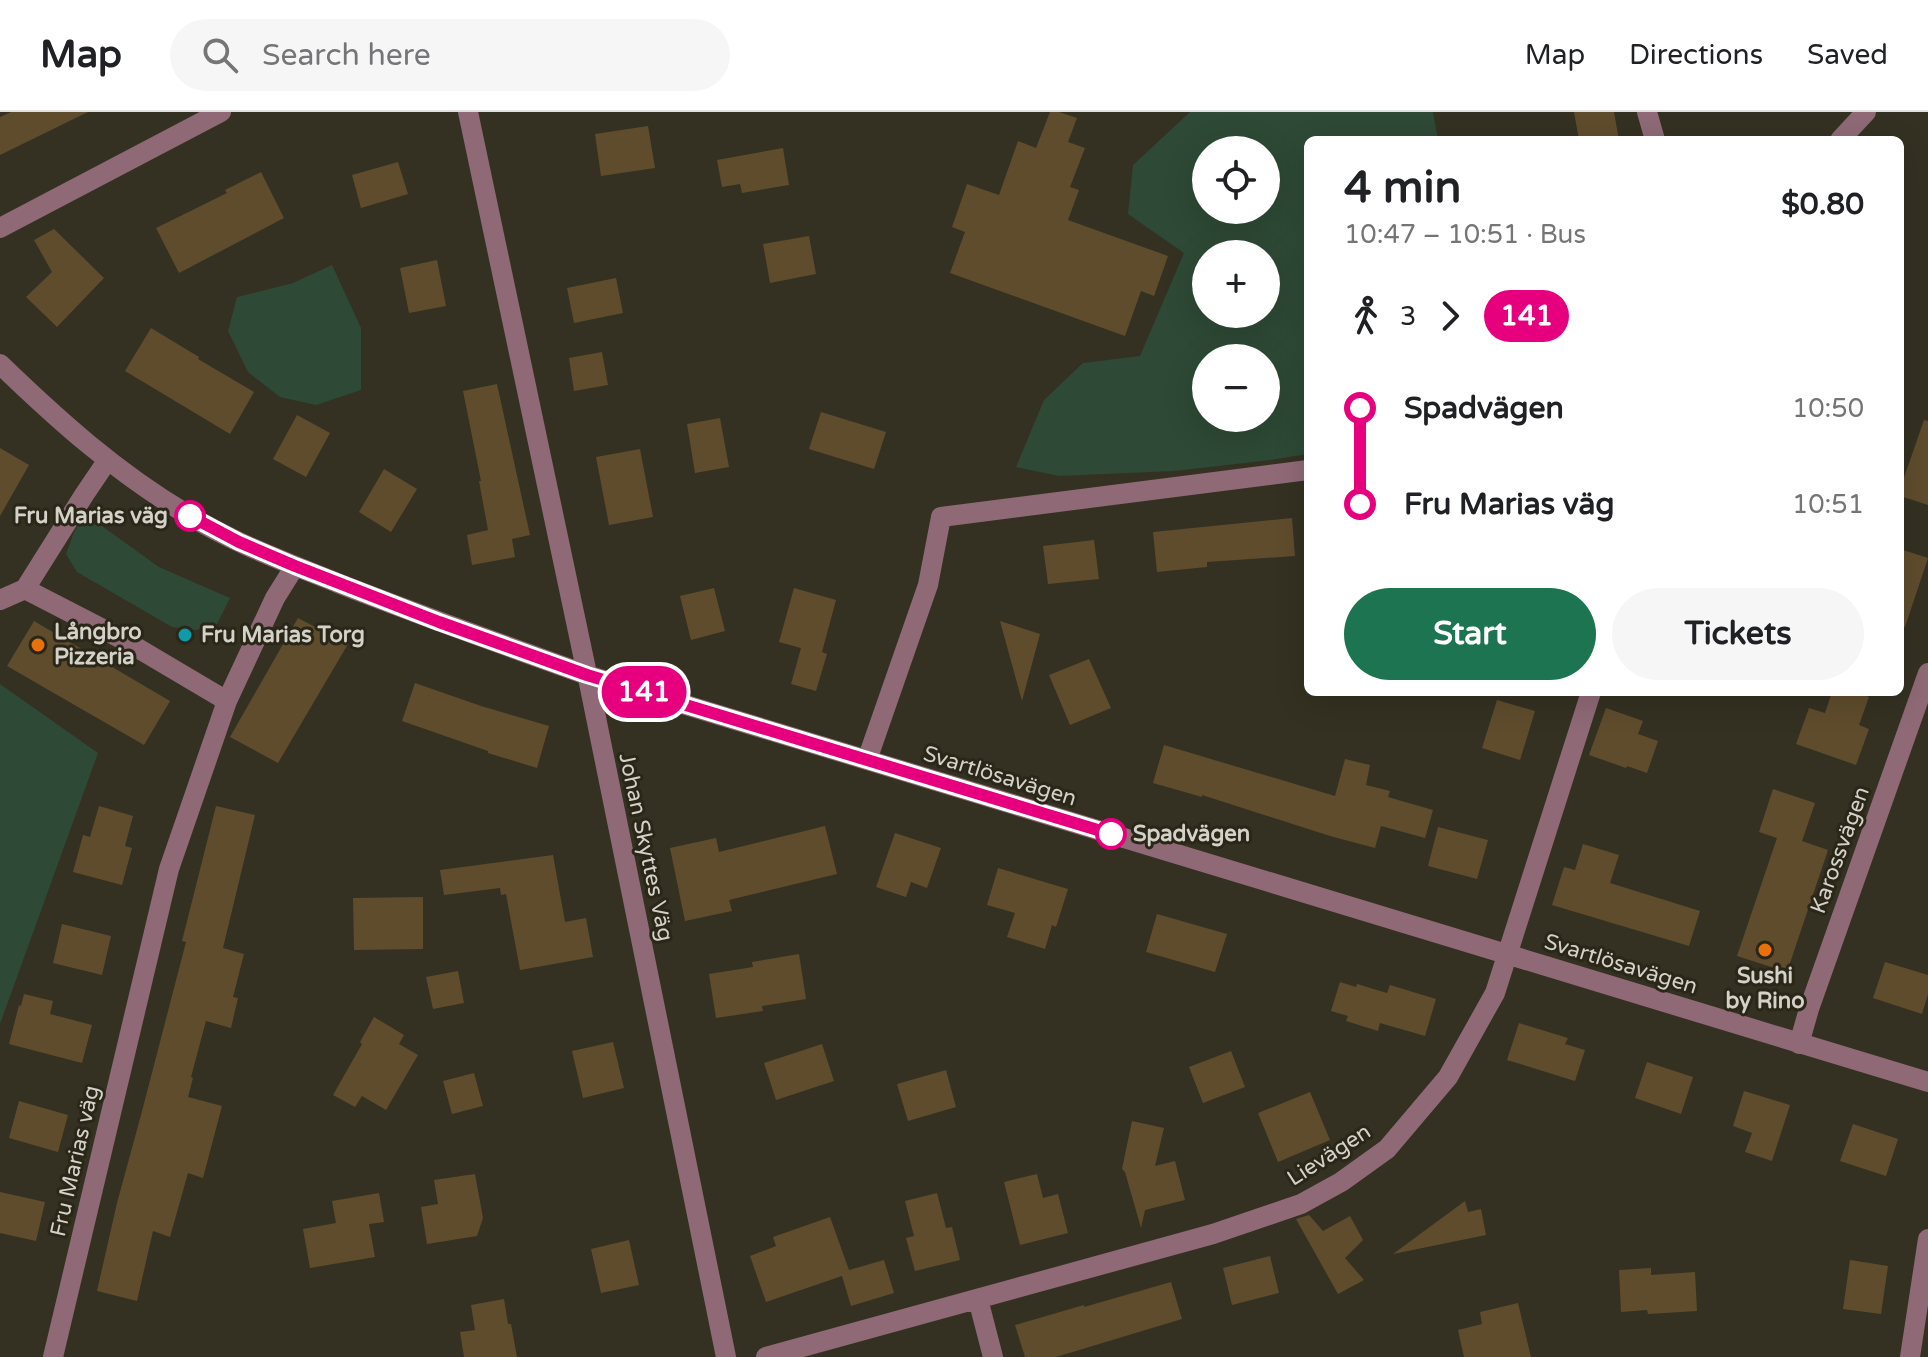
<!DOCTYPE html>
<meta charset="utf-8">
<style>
body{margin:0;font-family:"Varela Round",sans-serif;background:#f6f6f6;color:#202124;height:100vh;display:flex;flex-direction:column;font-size:30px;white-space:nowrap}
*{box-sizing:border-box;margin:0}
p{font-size:26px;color:#757577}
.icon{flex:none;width:44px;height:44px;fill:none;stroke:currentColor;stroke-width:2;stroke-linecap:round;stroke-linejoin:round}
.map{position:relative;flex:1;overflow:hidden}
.panel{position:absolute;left:1304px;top:24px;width:600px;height:560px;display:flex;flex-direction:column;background:#fff;border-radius:12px;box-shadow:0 8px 32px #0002}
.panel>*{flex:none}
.badge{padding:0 16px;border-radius:26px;font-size:28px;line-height:52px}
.fabs{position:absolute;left:1192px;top:24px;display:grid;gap:16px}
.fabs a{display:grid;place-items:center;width:88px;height:88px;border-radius:50%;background:#fff;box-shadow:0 8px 32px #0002;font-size:40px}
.map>.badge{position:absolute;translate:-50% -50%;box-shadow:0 0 0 4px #fff}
.legs{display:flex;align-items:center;gap:12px;height:88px;padding:0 40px;font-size:26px}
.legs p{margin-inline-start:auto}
.headline{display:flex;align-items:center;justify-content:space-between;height:136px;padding:0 40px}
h1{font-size:44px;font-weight:700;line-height:60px}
.action{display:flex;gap:16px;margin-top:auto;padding:16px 40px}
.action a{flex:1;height:92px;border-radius:48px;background:#1d7451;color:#fff;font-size:32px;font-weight:700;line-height:92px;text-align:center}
.action a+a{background:#f6f6f6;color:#202124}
ul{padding:0 40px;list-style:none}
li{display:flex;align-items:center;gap:28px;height:96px;font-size:30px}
li i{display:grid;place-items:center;width:12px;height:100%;margin:0 10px;background:currentColor}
li i::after{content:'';width:20px;height:20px;margin:-10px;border:6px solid;border-radius:50%;background:#fff}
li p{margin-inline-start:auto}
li:first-child i{background:linear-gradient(#0000 50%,currentColor 0)}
li:last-child i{background:linear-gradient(currentColor 50%,#0000 0)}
header{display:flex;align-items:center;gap:48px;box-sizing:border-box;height:112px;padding:0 40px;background:#fff;border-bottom:2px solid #e0e0e0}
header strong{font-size:38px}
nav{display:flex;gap:44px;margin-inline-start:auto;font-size:28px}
.search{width:560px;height:72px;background:#f6f6f6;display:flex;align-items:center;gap:20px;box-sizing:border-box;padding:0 28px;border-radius:44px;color:#757577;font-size:30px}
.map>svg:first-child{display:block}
.green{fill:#2e4936;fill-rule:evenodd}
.building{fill:#5f4c2d}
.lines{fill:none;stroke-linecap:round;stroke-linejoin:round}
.minor{stroke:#8f6976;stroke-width:20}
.line-1-casing{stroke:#fff;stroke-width:18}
.line-1{stroke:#e6007e;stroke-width:12}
.stop-1-dot{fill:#fff;stroke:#e6007e;stroke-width:4}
.culture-dot{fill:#0f9aa8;stroke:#2a2719;stroke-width:3}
.food-dot{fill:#e8710a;stroke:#2a2719;stroke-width:3}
.labels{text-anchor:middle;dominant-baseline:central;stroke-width:6;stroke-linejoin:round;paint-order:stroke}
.stop-label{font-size:22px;font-weight:bold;fill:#d3d1c8;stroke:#2a2719;text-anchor:end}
.poi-label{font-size:22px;font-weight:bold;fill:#d3d1c8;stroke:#2a2719;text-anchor:start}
.street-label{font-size:22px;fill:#d3d1c8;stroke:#2a2719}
</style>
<header>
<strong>Map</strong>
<div class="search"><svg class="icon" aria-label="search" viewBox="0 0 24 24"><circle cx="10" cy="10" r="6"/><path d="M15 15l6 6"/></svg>Search here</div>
<nav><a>Map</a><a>Directions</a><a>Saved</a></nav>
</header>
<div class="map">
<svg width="1928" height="1245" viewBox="0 0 1928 1245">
<rect width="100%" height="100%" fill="#343122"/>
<path class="green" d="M1190,0H1433L1438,28H1308V342L1263,349L1174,359L1059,364L1016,355L1044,288L1083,251L1140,244L1184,141L1128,102L1133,53ZM1266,38V98H1206V38ZM1266,142V202H1206V142ZM1206,246H1266V306H1206Z
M332,153L361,216V278L316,293L280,285L248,260L228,219L237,185L293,171Z
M85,402L159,455L230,486L217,512L196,518L172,515L77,460L66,442L74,420Z
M0,572L98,641L0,912Z"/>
<path class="building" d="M11,0H88L0,43V5Z
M1050,0H1059L1077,6L1068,30L1085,36L1070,75L1079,78L1068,108L1168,144L1154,184L1141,179L1125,224L950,161L965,120L952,115L967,72L999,83L1018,29L1036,36Z
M1574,0H1614L1619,28H1579Z
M648,14L655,56L601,64L595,22Z
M783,36L789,73L742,81L740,72L722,75L717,48Z
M398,50L408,82L361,96L352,63Z
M261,60L284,106L179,161L156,116L227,81L225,78Z
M54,117L104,166L57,215L26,185L52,160L34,128Z
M809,124L816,162L770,171L763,132Z
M437,148L446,194L409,201L400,156Z
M616,166L623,201L574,211L567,176Z
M151,216L199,245L198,247L254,280L230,322L125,259Z
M602,240L608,273L574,279L569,246Z
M497,272L530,423L512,427L515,445L472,453L467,423L488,418L479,369H481L463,279Z
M821,300L886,320L874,357L809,337Z
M297,303L330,321L306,365L273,347Z
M720,306L729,355L695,361L687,312Z
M1924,308L1928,309V393L1900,384V377Z
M0,336L29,353L0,404Z
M640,337L653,405L609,413L596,345Z
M384,357L417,377L391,420L359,400Z
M1292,406L1295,444L1207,450V455L1157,460L1153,420Z
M1094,428L1099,467L1048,472L1043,434Z
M1900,437L1928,446L1905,515L1900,514Z
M714,476L725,519L691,528L680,484Z
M794,476L836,488L822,540L827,542L816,579L791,572L801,536L779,530Z
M298,506L348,532L278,651L230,625Z
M34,509L170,589L144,633L7,554Z
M1000,509L1040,522L1022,589Z
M1089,547L1111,596L1070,613L1049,563Z
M415,571L481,594L549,614L537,656L488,641V639L402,609Z
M1832,580H1856L1869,585L1859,613L1869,617L1856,653L1796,632L1809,596L1825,601Z
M1497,588L1535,599L1520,648L1482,636Z
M1606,596L1643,609L1638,622L1658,629L1647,661L1627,654L1626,656L1589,643Z
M1164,633L1335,684L1345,647L1370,653L1366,673L1390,679L1388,685L1433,698L1425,726L1381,714L1375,736L1330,724L1202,683V685L1153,671Z
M1773,677L1815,691L1802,729L1828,738L1787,860L1737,844L1777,726L1759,720Z
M99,694L133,704L125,734L132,736L122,773L73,760L83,723L90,725Z
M216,694L255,703L223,836L244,842L233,885L238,886L231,916L206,909L191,965L193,966L188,985L222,994L203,1066L188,1061L170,1125L153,1119L137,1189L97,1179L117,1091L141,1003L186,830L182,829Z
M825,714L837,762L729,788L732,799L685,809L670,736L716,726L719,740Z
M1438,715L1488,728L1477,767L1428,754Z
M895,721L941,736L927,776L911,770L906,785L876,775Z
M1583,732L1619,743L1610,771L1700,799L1689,834L1552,793L1564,755L1575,758Z
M553,743L565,810L586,806L593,845L520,858L506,782L501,783L500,776L444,783L440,758Z
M998,756L1068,777L1056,815L1052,813L1045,837L1007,825L1015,801L987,793Z
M423,785V837L354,838L353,786Z
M1157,802L1227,822L1215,860L1146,840Z
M62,812L111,824L102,863L53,851Z
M799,842L806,887L762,894L763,899L716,906L709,862L753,855L752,850Z
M1885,850L1928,863V882L1922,902L1873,886Z
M458,859L464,891L433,897L426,865Z
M1340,870L1356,875L1357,872L1387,881L1390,873L1436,887L1425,924L1380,911L1378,919L1346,909L1348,904L1331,899Z
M24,882L53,889L50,902L92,913L82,951L9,932L19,893L21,894Z
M374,905L404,923L399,932L418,943L386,998L362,984L355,995L333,983L362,932L360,930Z
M1519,911L1568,926L1565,932L1585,938L1575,969L1507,948Z
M613,930L624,976L583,986L572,939Z
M822,932L834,969L776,988L764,951Z
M1231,939L1245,975L1203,991L1189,955Z
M1647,950L1693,965L1681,1002L1635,986Z
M946,958L956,995L908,1009L897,972Z
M474,961L483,994L452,1002L443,969Z
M1744,979L1790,993L1772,1049L1745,1040L1752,1021L1733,1014Z
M1310,980L1330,1028L1278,1050L1258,1001Z
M19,989L68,1003L58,1040L9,1026Z
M1132,1009L1164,1016L1155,1054L1175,1049L1185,1088L1145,1098L1141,1116L1125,1060L1122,1057Z
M1853,1012L1898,1027L1886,1064L1840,1049Z
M475,1062L483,1106L477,1124L427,1132L421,1095L438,1092L434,1068Z
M1037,1062L1043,1086L1058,1082L1068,1121L1020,1133L1004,1070Z
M0,1080L45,1090L36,1129L0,1121Z
M379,1081L384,1110L369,1112L375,1145L310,1156L303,1117L336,1111L332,1089Z
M937,1081L946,1116L952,1115L960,1148L915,1159L906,1126L914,1124L905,1089Z
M1465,1089L1468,1100L1481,1097L1486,1123L1393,1142Z
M1309,1103L1323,1119L1350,1104L1363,1128L1345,1146L1364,1168L1338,1182L1296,1107Z
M830,1105L849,1158L884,1148L894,1181L851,1194L842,1164L766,1190L750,1144L776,1134L773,1125Z
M629,1128L639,1173L601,1181L591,1137Z
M1270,1144L1279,1181L1232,1193L1223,1156Z
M1850,1148L1888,1154L1881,1202L1843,1197Z
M1651,1156V1163L1695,1160L1697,1199L1648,1202L1647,1198L1621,1200L1619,1158Z
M1171,1170L1182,1207L1056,1245H1025L1015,1213L1084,1193V1195Z
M504,1187L508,1212H511L517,1245H464L460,1220L475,1218L471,1193Z
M1518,1191L1531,1245H1464L1458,1218L1482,1212L1480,1200Z"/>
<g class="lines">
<path class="minor" d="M468,0L590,576L726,1245
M1647,0L1655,28
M1840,28L1866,0
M0,116L221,0
M0,252C58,308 116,360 185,401C233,431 288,451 340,472C422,504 504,533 587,563L1928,970
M25,477L124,528L227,589
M25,477L84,383L107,349
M0,488L25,477
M867,648L928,473L941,405L1308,358
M1799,932L1809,897L1928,561
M978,1187L993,1245
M53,1245L169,757L227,589L275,486L295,454
M766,1245L1213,1122L1301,1092L1341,1070L1387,1037L1448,965L1495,881L1591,580
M1910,1245L1928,1127"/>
</g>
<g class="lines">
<g class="line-1-casing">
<path id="line-1" d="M190,404L239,430L295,454L439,510L587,563L1111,722"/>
</g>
<use href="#line-1" class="line-1"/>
</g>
<g class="stop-1-dot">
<circle cx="190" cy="404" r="14"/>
<circle cx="1111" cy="722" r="14"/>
</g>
<circle class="culture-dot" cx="185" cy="523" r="8"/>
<g class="food-dot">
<circle cx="38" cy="533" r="8"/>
<circle cx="1765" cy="838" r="8"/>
</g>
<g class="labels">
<g class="stop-label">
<text x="168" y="404">Fru Marias väg</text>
<text x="1133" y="722" text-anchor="start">Spadvägen</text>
</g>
<g class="poi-label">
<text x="54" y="520">Långbro<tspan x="54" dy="25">Pizzeria</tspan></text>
<text x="201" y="523">Fru Marias Torg</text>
<text x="1765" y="864" text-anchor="middle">Sushi<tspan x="1765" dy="25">by Rino</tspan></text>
</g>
<g class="street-label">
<text transform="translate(1000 664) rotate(17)">Svartlösavägen</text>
<text transform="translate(646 735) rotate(78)">Johan Skyttes Väg</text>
<text transform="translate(1840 738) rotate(-70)">Karossvägen</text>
<text transform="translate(1621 852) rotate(17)">Svartlösavägen</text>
<text transform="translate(1329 1043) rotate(-33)">Lievägen</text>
<text transform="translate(75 1049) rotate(-77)">Fru Marias väg</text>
</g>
</g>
</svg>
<div class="fabs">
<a><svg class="icon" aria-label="locate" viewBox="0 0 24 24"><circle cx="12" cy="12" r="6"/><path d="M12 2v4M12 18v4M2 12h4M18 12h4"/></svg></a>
<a>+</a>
<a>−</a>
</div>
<b class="badge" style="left:644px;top:580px;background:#e6007e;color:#fff">141</b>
<section class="panel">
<div class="headline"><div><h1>4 min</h1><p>10:47 – 10:51 · Bus</p></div><b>$0.80</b></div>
<div class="legs"><svg class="icon" aria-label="walk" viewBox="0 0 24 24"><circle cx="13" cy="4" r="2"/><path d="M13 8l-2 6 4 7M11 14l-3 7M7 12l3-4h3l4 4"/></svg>3<svg class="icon" aria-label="forward" viewBox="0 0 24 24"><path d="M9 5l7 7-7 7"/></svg><b class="badge" style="background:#e6007e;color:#fff">141</b></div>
<ul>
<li><i style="color:#e6007e"></i><b>Spadvägen</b><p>10:50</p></li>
<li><i style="color:#e6007e"></i><b>Fru Marias väg</b><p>10:51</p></li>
</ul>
<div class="action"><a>Start</a><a>Tickets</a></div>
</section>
</div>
